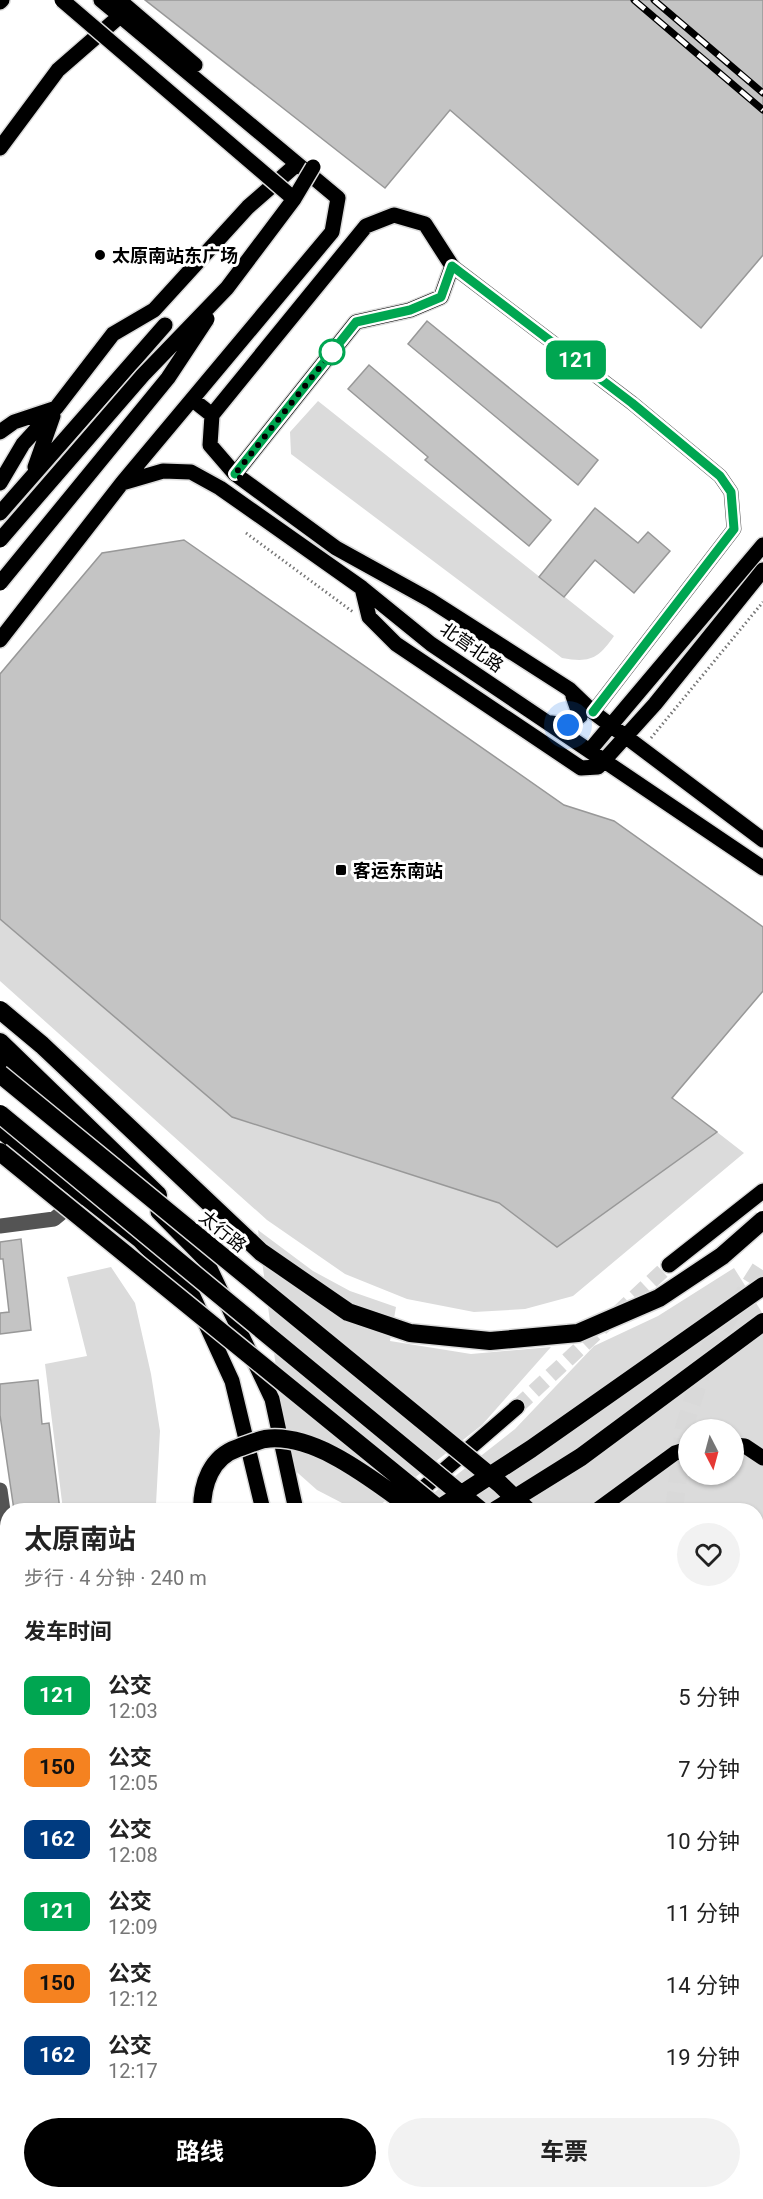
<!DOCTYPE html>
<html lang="zh">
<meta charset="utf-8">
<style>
body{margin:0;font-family:Roboto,"Noto Sans SC",sans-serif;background:#f2f2f2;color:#222;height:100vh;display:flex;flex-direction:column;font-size:22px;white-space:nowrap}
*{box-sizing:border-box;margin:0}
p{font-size:20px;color:#767676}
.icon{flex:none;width:33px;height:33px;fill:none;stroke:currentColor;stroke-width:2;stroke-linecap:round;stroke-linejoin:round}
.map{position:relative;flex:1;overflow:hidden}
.details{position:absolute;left:0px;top:1503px;width:764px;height:696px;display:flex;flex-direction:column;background:#fff;border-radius:24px 24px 0 0;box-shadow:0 2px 4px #0004}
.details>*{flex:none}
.badge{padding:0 12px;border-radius:9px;font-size:21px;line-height:39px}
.needle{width:39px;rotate:174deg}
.buttons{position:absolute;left:678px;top:1419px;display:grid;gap:12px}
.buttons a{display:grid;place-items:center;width:66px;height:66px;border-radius:50%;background:#fff;box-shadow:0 2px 4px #0004;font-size:30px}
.you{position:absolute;width:30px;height:30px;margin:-15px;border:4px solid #fff;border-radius:50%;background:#1a73e8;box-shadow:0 0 0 9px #1a73e833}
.map>.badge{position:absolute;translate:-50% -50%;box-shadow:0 0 0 3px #fff}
h2{padding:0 24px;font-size:22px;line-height:54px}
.round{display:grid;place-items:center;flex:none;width:63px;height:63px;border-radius:32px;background:#f2f2f2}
.head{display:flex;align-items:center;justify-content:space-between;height:102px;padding:0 24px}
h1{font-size:28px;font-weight:700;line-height:45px}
.cta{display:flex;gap:12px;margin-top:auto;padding:12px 24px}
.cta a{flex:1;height:69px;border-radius:36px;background:#000;color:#fff;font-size:24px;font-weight:700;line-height:69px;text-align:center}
.cta a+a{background:#f2f2f2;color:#222}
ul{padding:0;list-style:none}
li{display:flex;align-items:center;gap:18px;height:72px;padding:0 24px}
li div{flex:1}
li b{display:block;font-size:22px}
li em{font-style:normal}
li .badge{min-width:66px;font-weight:700;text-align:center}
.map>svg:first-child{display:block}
.green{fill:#dbdbdb;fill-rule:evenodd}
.building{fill:#c4c4c4;stroke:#989898;stroke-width:1.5}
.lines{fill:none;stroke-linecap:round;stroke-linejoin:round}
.major-tunnel{stroke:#d9d9d9;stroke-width:15;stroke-dasharray:15 8;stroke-linecap:butt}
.highway-tunnel{stroke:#d9d9d9;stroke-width:18;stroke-dasharray:18 9;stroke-linecap:butt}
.major-casing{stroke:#dbdbdb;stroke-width:18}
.highway-casing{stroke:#dbdbdb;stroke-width:21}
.path{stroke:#767676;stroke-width:3;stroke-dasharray:1.5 3;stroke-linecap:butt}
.minor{stroke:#545454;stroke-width:15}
.major{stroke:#000;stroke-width:15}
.highway{stroke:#000;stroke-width:18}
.rail-casing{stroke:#000;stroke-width:7}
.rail{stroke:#fff;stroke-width:4.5;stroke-dasharray:14;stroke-linecap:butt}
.major-bridge-casing{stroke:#dbdbdb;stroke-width:18;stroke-linecap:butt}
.highway-bridge-casing{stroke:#dbdbdb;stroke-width:21;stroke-linecap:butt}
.major-bridge{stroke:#000;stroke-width:15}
.highway-bridge{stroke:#000;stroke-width:18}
.line-casing{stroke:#fff;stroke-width:14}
.line{stroke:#00a651;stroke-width:9}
.walk{stroke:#000;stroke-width:6;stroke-dasharray:0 10.8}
.poi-dot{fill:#000;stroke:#fff;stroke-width:2}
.stop-dot{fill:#fff;stroke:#00a651;stroke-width:3}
.labels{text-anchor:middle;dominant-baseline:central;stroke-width:6;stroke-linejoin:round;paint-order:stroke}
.poi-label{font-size:18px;font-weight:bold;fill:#000;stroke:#fff;text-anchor:start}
.street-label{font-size:18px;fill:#000;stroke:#fff}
</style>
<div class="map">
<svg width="763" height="2199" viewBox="0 0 763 2199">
<rect width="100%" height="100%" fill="#fff"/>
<path class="green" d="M318,401L614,636C598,659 590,663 562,658L291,454L290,432Z
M0,919L232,1117L499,1203L557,1247L717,1132L744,1153L573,1296L525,1309L474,1312L407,1299L345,1274L267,1220L0,981Z
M258,1230L313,1271L350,1291L396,1307L390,1341L471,1354L551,1347L482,1425L380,1505L344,1504L317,1490L281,1458L280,1398Z
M111,1267L135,1303L151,1374L160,1431L156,1504L153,1510H63L45,1364L87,1356L67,1277Z
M734,1268L763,1314V1898L756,1892V1510H412L515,1429L594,1346L658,1316ZM688,1430H734V1474H688Z"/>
<path class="building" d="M145,0H763V255L701,328L450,110L385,188Z
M427,321L598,460L578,485L408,344Z
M369,365L551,520L529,546L425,460L428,457L348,389Z
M595,508L638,543L648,532L670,551L634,593L595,560L564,597L539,577Z
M184,540L564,805L614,821L763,927V991L672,1098L717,1132L557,1247L499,1203L232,1117L0,919V674L102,553Z
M21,1239L31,1330L0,1334V1313L9,1312L3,1259H0V1242Z
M38,1380L42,1424L49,1423L60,1510H14L0,1415V1384Z"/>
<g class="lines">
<path class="major-tunnel" d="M517,1407L669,1265"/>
<path class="highway-tunnel" d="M674,1510L684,1428L709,1349L763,1264"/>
<g class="major-casing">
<path id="major" d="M119,0L195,65
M0,2L2,0
M0,148L58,70L120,16
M193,400L212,415L210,445L235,474L336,548L430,600L569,689L593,712L763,840
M212,415L366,226L394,215L425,224L452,266L441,297L410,310L356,322L235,474
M0,432L14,422L56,408L113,334L154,310L248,207L297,164
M35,467L53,416
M0,483L23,444L54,410
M122,483L163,471L191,472L220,488L362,588L431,644L763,868
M0,513L165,325
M362,588L369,617L396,644L581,768L598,767L655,704L763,570
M0,640L122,483L332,232L338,198L101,0
M551,723L568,725L580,716L573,696
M590,750L763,545
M0,1056L53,1108
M0,1131L139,1240L193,1296L232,1381L263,1510
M158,1212L207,1262L272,1399L296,1510
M669,1265L763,1191
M734,1445L745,1446L763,1458
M398,1510L517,1407
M597,1510L675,1453L688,1449
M0,1692L8,1689
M0,1746L8,1743
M756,1928L763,1937
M756,1953L763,1962"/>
</g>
<g class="highway-casing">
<path id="highway" d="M0,1042L158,1195
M756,1756L763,1765
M756,1797L763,1809
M756,1845L763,1858"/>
</g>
<path class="path" d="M246,533L353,612
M651,738L763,602"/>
<path class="minor" d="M452,266L632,403L720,476L731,492L734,529L593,712
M0,1226L54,1219L77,1200
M0,1490L8,1546
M756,1999L763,2009"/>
<use href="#major" class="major"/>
<use href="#highway" class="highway"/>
<g class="rail-casing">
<path id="rail" d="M634,0L763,110
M654,0L763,93"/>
</g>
<use href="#rail" class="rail"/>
<g class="major-bridge-casing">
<path id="major-bridge" d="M62,0L294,199
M0,540L143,375L227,288L294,199L313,167
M0,583L168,378L207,319"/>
</g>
<g class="highway-bridge-casing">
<path id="highway-bridge" d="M0,1010L42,1045L261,1252L348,1312L410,1333L490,1341L578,1333L659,1298L722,1256L763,1220
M0,1074L500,1484L527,1510
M0,1114L480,1510
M0,1152L440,1510
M202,1510C202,1484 211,1457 238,1448C247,1445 256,1441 265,1439C316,1432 375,1482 415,1510
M437,1510L531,1449L763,1286
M496,1510L581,1457L763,1322"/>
</g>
<use href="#major-bridge" class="major-bridge"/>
<use href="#highway-bridge" class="highway-bridge"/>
</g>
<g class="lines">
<g class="line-casing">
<path id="line" d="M235,474L356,322L410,310L441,297L452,266L632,403L720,476L731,492L734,529L593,712"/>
</g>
<use href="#line" class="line"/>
<path class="walk" d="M332,352L235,474L336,548L430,600L569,689L578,705L580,716L568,725"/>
</g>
<g class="poi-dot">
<circle cx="100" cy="255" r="6"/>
<rect x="335" y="864" width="12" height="12" rx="3"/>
</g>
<circle class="stop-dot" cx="332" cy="352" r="12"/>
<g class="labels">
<g class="poi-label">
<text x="112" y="255">太原南站东广场</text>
<text x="353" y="870">客运东南站</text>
</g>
<g class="street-label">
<text transform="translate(472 647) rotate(35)">北营北路</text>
<text transform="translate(223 1231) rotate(39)">太行路</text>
</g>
</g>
</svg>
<div class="buttons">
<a><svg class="needle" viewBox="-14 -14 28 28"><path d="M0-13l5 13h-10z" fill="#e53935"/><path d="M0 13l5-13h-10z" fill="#767676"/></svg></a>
</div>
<div class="you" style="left:568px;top:725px"></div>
<b class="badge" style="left:576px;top:360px;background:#00a651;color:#fff">121</b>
<section class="details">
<div class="head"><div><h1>太原南站</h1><p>步行 · 4 分钟 · 240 m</p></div><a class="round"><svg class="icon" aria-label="heart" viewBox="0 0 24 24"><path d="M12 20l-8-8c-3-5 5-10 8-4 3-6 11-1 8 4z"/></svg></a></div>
<h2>发车时间</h2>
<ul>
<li><span class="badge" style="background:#00a651;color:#fff">121</span><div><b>公交</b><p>12:03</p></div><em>5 分钟</em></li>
<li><span class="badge" style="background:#f58220;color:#111">150</span><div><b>公交</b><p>12:05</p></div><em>7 分钟</em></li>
<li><span class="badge" style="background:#003b80;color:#fff">162</span><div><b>公交</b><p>12:08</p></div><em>10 分钟</em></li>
<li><span class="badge" style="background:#00a651;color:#fff">121</span><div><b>公交</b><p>12:09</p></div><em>11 分钟</em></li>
<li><span class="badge" style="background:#f58220;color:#111">150</span><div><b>公交</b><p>12:12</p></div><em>14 分钟</em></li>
<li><span class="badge" style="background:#003b80;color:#fff">162</span><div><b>公交</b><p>12:17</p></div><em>19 分钟</em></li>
</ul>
<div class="cta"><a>路线</a><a>车票</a></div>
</section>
</div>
